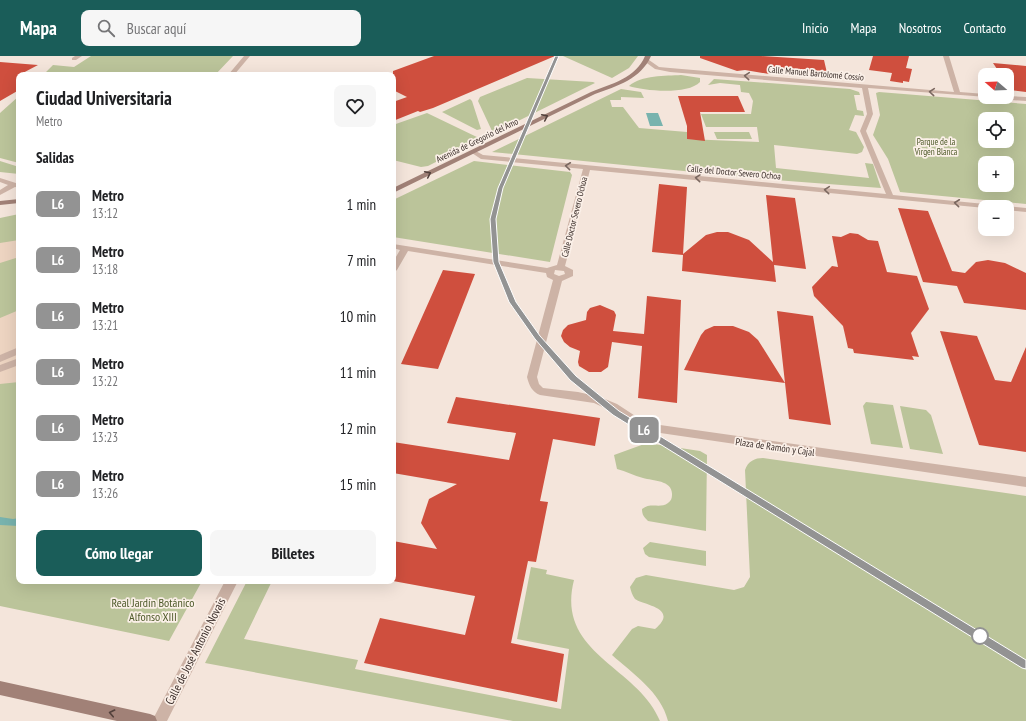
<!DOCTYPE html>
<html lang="es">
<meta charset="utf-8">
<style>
body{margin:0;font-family:"PT Sans Narrow",sans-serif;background:#f6f6f6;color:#202124;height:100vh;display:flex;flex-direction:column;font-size:15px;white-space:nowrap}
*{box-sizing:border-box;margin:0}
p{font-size:13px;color:#757577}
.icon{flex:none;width:22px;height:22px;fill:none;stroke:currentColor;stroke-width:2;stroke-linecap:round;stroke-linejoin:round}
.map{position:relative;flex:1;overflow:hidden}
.sheet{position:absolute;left:16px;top:16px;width:380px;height:512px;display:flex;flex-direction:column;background:#fff;border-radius:8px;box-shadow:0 4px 16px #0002}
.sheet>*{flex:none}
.badge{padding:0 8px;border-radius:6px;font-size:14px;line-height:26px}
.needle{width:26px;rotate:289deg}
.tools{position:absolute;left:978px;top:12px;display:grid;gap:8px}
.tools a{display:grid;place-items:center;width:36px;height:36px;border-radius:8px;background:#fff;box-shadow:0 4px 16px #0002;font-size:20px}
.map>.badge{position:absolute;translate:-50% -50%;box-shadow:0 0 0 2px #fff}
h2{padding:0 20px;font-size:15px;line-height:36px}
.round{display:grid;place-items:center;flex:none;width:42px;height:42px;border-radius:8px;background:#f6f6f6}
.overview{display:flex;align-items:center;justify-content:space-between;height:68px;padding:0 20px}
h1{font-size:19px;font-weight:800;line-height:30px}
.cta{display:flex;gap:8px;margin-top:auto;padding:8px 20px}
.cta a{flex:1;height:46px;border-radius:8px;background:#1a5d59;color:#fff;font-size:16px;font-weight:800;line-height:46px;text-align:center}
.cta a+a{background:#f6f6f6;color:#202124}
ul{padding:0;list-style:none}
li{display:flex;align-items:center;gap:12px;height:56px;padding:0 20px}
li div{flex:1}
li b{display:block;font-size:15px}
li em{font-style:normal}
li .badge{min-width:44px;font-weight:700;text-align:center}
header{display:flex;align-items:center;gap:24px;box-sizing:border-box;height:56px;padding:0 20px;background:#1a5d59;color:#fff}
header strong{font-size:19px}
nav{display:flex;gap:22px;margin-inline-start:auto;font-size:14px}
.search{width:280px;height:36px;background:#f6f6f6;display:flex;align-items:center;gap:10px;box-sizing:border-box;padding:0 14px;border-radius:8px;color:#757577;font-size:15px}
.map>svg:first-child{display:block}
.green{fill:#bbc49a;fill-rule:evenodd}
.plaza{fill:#edd4c1}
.water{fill:#78b3ae}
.building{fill:#cf4f3e}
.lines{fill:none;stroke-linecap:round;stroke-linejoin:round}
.street{fill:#cdb3a6;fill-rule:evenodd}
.secondary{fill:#a18177;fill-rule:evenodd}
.oneway{stroke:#7b6860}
.oneway2{stroke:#52403b}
.line{fill:#939393;stroke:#fff}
.stop-dot{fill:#fff;stroke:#939393;stroke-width:2}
.labels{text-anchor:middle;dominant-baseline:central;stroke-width:3.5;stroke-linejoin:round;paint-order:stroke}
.far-street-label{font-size:9px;fill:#382b27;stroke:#fbf0e8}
.far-park-label{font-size:9px;fill:#4d5929;stroke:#fbf0e8}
.street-label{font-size:10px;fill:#382b27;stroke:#fbf0e8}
.near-park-label{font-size:12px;fill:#4d5929;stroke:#fbf0e8}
.near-street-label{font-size:12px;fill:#382b27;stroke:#fbf0e8}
</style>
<header>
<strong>Mapa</strong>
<div class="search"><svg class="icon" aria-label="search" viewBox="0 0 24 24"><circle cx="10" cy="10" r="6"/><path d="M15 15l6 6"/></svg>Buscar aquí</div>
<nav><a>Inicio</a><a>Mapa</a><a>Nosotros</a><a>Contacto</a></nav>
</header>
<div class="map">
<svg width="1026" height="665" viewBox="0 0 1026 665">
<rect width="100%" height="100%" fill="#f4e5db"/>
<path class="green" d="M91,0H233L215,19H43L53,9L74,11Z
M563,0H638L629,12L612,22Z
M681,19L700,22V26C688,39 644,35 629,30C641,19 666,20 681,19Z
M527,22L593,26L595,27L494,77L492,75L478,45L480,41Z
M714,23L850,33L859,36L860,39H854L857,54L863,55L864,60L855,59L849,74L856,76L864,91L862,96L857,98L774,89L776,112L869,122L865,107L873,108L881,132L775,124L492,96L621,33L641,36L644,42L621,41V44H610L612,51H623L639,72L687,76V83L759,86L757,71H706L701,58H751L753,45L749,37L741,36L740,29L720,27L708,29Z
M879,36L1026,48V148L900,136L888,103L873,79L880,59L876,37ZM985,63H1007V85H985ZM985,107H1007V129H985Z
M19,40V107L0,102V57Z
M470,43L472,45L481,73L477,74L442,56Z
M427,57L481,83L428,110L421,111L393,104V69Z
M714,76H749L752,83H717Z
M0,105L19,111V118L0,116Z
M474,105L570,116L572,119L550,206L393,181V144Z
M19,158V525H202L169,585L0,550V162Z
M866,346L893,349L903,392L871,388L863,350Z
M900,350L926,354L931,359L943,398L910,393Z
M647,387L700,395L707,399L706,475L648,465C644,461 642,459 642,453C651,446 660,453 668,447C671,445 672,442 672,439C673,424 653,425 643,422C634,420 626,415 617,413L614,399Z
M763,402L1026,440V665H668C661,636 632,617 612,599L632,573L638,570L655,573C680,552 643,549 635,543C632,539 631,535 630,531L636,522L646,519L734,534L744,531L750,521L745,414C748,405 755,402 763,402Z
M650,486L706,495V510L649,501L645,498L643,492Z
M531,511L547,514L546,518L574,524C555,598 638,610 660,665H513L205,607L247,525H272L244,583L358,604L355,613L561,653L569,593L517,583Z"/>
<path class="plaza" d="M19,184V201L0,207V187Z
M19,254V326L0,328V262Z"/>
<path class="water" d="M646,57H658L663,70H650Z
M0,461L13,463L19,462V470L0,469Z"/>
<path class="building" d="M434,0H555L433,52L420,56L418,55L393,65V46L407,41L393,34V15Z
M700,0H761L824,4L827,17L785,13L786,17L769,18L745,14L737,15L700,2Z
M873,0H909L906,12L912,13L909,26L903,25V27L890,25L892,17L869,14Z
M0,6L38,9L19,19V34L0,45Z
M993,7L1026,10V36L1010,34L1007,29V19H1001Z
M678,40H738L745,56H700L705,85L687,83V70Z
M659,128L687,131L683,198L706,179L717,176H728L749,184L773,206L766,139L795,142L806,213L774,209L776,226L682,215L683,199L652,196Z
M898,152L928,155L952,215L965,217L976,206L988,204L1005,207L1026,217V254L964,247L957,230L923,226Z
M850,177L858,178L868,184L878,185L887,216L917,220L929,253L911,277L919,301L912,300L914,304L854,297L853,293L848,292L843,270L814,240L812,231L832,210L838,211L832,180L841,181Z
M443,214L475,218L438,313L401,308Z
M647,240L681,244L677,347L638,342L642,290L612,286L608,311L601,316H589L579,310L578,306L580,295L570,291L564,286L561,280L563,274L568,269L586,264L587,256L590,252L600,249L614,255L616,259L613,275L644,278Z
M777,255L813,260L831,369L789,363L785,327L684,314L701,279L705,274L714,270H733L749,276L758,284L785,327Z
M940,275L977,280L995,324L1011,326L1026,291V396L979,389Z
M456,341L600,362L595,390L553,383L540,445L548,446L536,506L528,505L511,587L564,598L557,646L364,607L380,562L465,579L475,540L393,525V485L437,493L421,467L429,443L457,428L393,417V386L509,404L516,377L447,367Z"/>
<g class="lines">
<path class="street" d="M75,0H82L76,4H72V2Z
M244,0H250L234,19H228Z
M943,0H949L960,36L985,38V41H987L868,32L873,58L866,75L893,139L995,149L999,151H985V152L590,114L565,210L573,214V220L562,225L537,321L539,328L543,332L578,336L600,341L617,348L646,367L1026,421V431L640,374L609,354L594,347L540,339C532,336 529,329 527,321L553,224L547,221L546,217L408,195L397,214L393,217V206L400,194L393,192V188L547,212L557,209L583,113L481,103L472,97L471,96L474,94L483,99L886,138L860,75L867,58L862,32L670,16L655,13L644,5L649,4L659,11L670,12L954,36ZM555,214L564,215L565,218L559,220L554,218Z
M1007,40L1026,41V45L997,43L994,41Z
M0,122L19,128V132L15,131L0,139V134L8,129L0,126Z
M1007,150L1026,152V156L1007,154V151H1004Z
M19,291V298L0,306V299Z
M19,302V309L0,316V309Z
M225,525H238L167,665H152Z"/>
<path class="secondary" d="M645,0H651C641,23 617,30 595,38L393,137V132L591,36C611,28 636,22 645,0Z
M19,143V147L0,149V145Z
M0,625L150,658L155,660L157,665H117L0,639Z"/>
</g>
<defs><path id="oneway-chevron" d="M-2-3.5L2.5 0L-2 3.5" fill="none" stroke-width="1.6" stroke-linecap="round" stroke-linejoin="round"/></defs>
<g class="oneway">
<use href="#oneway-chevron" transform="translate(747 20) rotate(-175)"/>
<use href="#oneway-chevron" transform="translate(932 36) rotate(-175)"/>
<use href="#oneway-chevron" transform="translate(568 110) rotate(-174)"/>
<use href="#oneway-chevron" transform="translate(698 122) rotate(-175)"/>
<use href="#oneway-chevron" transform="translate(827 134) rotate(-175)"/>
<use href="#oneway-chevron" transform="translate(957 147) rotate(-174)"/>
</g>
<g class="oneway2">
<use href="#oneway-chevron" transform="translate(545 61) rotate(-26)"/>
<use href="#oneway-chevron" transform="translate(428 118) rotate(-26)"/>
<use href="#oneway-chevron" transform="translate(112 657) rotate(-168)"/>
</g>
<path class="line" d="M555,0H559L503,132L496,163L499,206L516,246L540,280L576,320L619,355L1026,604V613L1022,612L613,359L570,324L535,283L509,246L493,206L490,163L498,132Z"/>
<circle class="stop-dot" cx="980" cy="580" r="8"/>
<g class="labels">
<g class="far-street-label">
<text transform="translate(816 17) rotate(5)">Calle Manuel Bartolomé Cossío</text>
<text transform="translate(477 84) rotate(-26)">Avenida de Gregorio del Amo</text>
<text transform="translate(734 116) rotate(5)">Calle del Doctor Severo Ochoa</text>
<text transform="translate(574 161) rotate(-76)">Calle Doctor Severo Ochoa</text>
</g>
<g class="far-park-label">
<text x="936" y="85">Parque de la<tspan x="936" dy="10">Virgen Blanca</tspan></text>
</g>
<g class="street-label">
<text transform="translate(775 391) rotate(8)">Plaza de Ramón y Cajal</text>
</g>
<g class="near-park-label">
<text x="153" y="546">Real Jardín Botánico<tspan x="153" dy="14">Alfonso XIII</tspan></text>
</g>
<g class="near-street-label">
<text transform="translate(195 595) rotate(-63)">Calle de José Antonio Novais</text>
</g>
</g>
</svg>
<div class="tools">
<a><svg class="needle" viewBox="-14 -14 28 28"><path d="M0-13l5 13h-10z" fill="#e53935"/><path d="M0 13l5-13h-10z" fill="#757577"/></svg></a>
<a><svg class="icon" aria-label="locate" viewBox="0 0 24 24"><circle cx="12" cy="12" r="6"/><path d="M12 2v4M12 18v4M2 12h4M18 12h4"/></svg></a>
<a>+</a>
<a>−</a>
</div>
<b class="badge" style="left:644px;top:374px;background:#939393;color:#fff">L6</b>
<section class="sheet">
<div class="overview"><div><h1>Ciudad Universitaria</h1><p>Metro</p></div><a class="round"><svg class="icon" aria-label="heart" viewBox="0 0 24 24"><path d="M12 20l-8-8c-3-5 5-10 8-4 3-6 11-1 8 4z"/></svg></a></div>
<h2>Salidas</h2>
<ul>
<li><span class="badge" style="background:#939393;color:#fff">L6</span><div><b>Metro</b><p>13:12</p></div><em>1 min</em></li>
<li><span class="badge" style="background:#939393;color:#fff">L6</span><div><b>Metro</b><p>13:18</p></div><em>7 min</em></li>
<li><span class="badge" style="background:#939393;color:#fff">L6</span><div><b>Metro</b><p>13:21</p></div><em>10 min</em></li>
<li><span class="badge" style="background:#939393;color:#fff">L6</span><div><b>Metro</b><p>13:22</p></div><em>11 min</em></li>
<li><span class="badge" style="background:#939393;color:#fff">L6</span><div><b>Metro</b><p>13:23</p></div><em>12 min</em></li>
<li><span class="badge" style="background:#939393;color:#fff">L6</span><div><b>Metro</b><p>13:26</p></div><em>15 min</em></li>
</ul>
<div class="cta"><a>Cómo llegar</a><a>Billetes</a></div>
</section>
</div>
